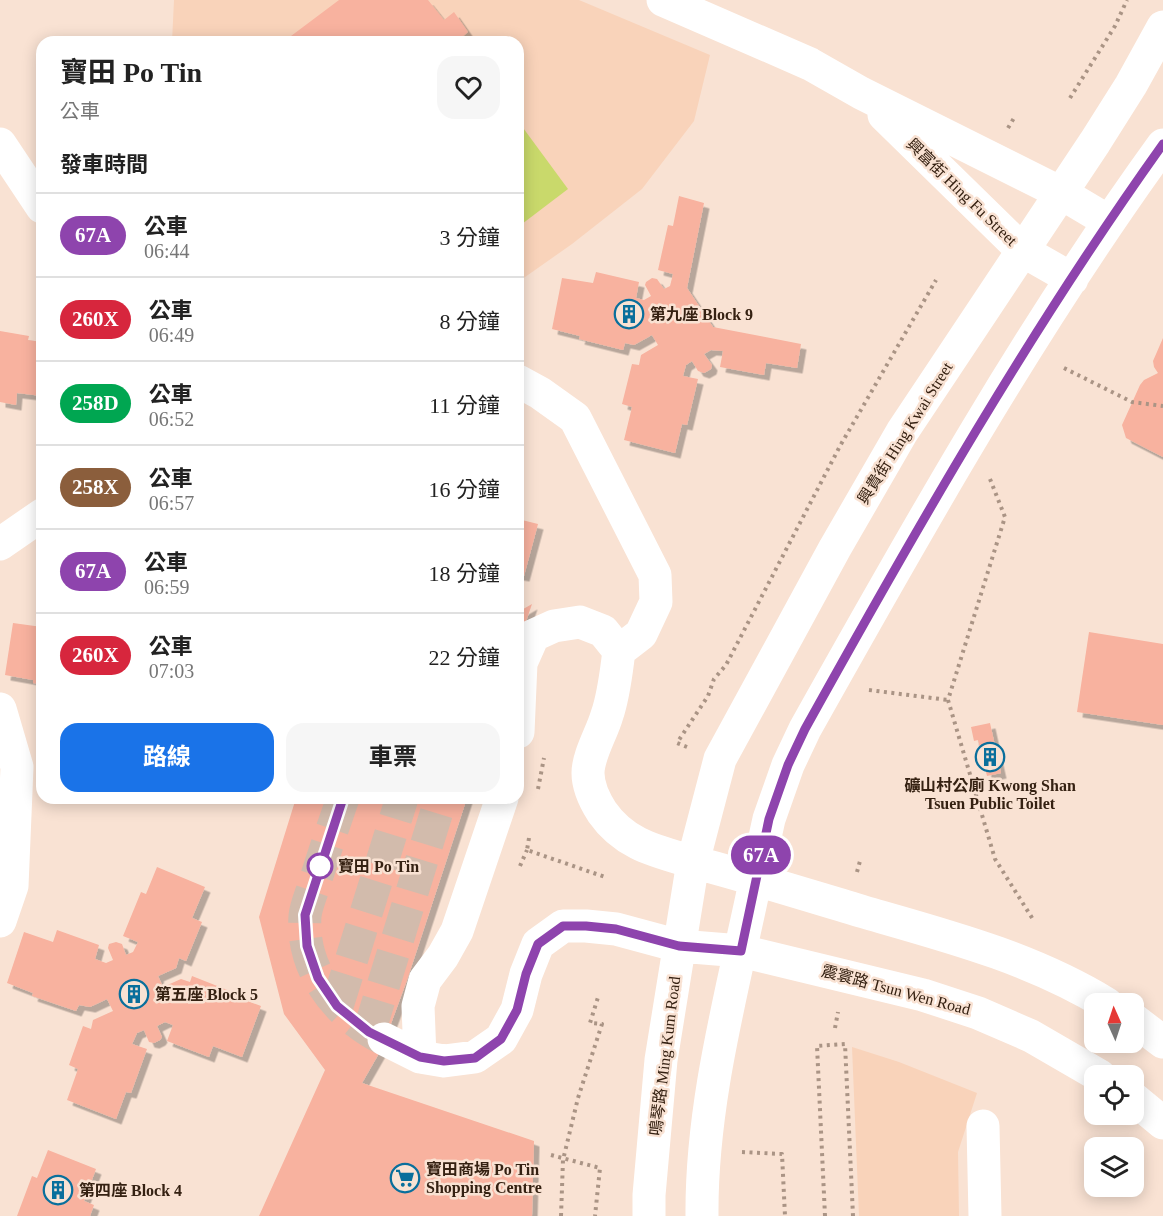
<!DOCTYPE html>
<html lang="zh-TW">
<meta charset="utf-8">
<style>
body{margin:0;font-family:"Times New Roman","Noto Sans TC",serif;background:#f6f6f6;color:#222;height:100vh;display:flex;flex-direction:column;font-size:22px;white-space:nowrap}
*{box-sizing:border-box;margin:0}
p{font-size:20px;color:#767676}
.icon{flex:none;width:33px;height:33px;fill:none;stroke:currentColor;stroke-width:2;stroke-linecap:round;stroke-linejoin:round}
.map{position:relative;flex:1;overflow:hidden}
.drawer{position:absolute;left:36px;top:36px;width:488px;height:768px;display:flex;flex-direction:column;background:#fff;border-radius:18px;box-shadow:0 3px 15px #0003}
.drawer>*{flex:none}
.badge{padding:0 12px;border-radius:20px;font-size:21px;line-height:39px}
.needle{width:39px;rotate:357deg}
.controls{position:absolute;left:1084px;top:993px;display:grid;gap:12px}
.controls a{display:grid;place-items:center;width:60px;height:60px;border-radius:12px;background:#fff;box-shadow:0 3px 15px #0003;font-size:30px}
.map>.badge{position:absolute;translate:-50% -50%;box-shadow:0 0 0 3px #fff}
h2{padding:0 24px;font-size:22px;line-height:54px}
.round{display:grid;place-items:center;flex:none;width:63px;height:63px;border-radius:18px;background:#f6f6f6}
.headline{display:flex;align-items:center;justify-content:space-between;height:102px;padding:0 24px}
h1{font-size:28px;font-weight:700;line-height:45px}
.cta{display:flex;gap:12px;margin-top:auto;padding:12px 24px}
.cta a{flex:1;height:69px;border-radius:18px;background:#1a73e8;color:#fff;font-size:24px;font-weight:700;line-height:69px;text-align:center}
.cta a+a{background:#f6f6f6;color:#222}
ul{padding:0;list-style:none}
li{display:flex;align-items:center;gap:18px;height:84px;padding:0 24px;border-top:2px solid #e0e0e0}
li div{flex:1}
li b{display:block;font-size:22px}
li em{font-style:normal}
li .badge{min-width:66px;font-weight:700;text-align:center}
.map>svg:first-child{display:block}
.built{fill:#f9d3ba}
.green{fill:#c9d96b}
.building{fill:#f8b29f;filter:url(#shadow)}
.lines{fill:none;stroke-linecap:round;stroke-linejoin:round}
.minor-tunnel{stroke:#d2bbac;stroke-width:33;stroke-dasharray:33 16;stroke-linecap:butt}
.path{stroke:#aa9485;stroke-width:4;stroke-dasharray:3 4.5;stroke-linecap:butt}
.minor{stroke:#fff;stroke-width:33}
.major{stroke:#fff;stroke-width:33}
.line-casing{stroke:#fff;stroke-width:14}
.line{stroke:#8e44ad;stroke-width:9}
.stop-dot{fill:#fff;stroke:#8e44ad;stroke-width:3}
.labels{text-anchor:middle;dominant-baseline:central;stroke-width:5;stroke-linejoin:round;paint-order:stroke}
.street-label{font-size:16px;fill:#352112;stroke:#f9e2d3}
.poi-label{font-size:16px;font-weight:bold;fill:#352112;stroke:#f9e2d3;text-anchor:start}
.stop-label{font-size:16px;font-weight:bold;fill:#352112;stroke:#f9e2d3;text-anchor:start}
</style>
<div class="map">
<svg width="1163" height="1216" viewBox="0 0 1163 1216">
<defs>
<filter id="shadow"><feDropShadow dx="5.5" dy="5.5" stdDeviation="0" flood-color="#0004"/></filter>
</defs>
<rect width="100%" height="100%" fill="#f9e2d3"/>
<path class="built" d="M174,0H579L710,55L694,121L642,189L572,244L518,282V42H172Z
M852,1047L899,1062L977,1093L958,1152L959,1216H859Z"/>
<path class="green" d="M518,121L568,189L518,227Z"/>
<path class="building" d="M339,0H428L444,20L454,12L468,32L456,42H283Z
M679,196L704,203L687,288L713,327L801,344L797,368L766,363L764,375L720,367L723,351L711,350L704,354L712,365L711,369L704,373L698,371L692,361L686,365L683,376L698,379L687,425L682,424L675,453L624,440L632,407L622,404L632,364L639,365L641,355L658,345L652,335L634,345L625,343L623,350L579,339L580,336L552,329L562,278L593,283L596,272L639,282L636,298L644,300L651,296L645,285L646,282L652,278L657,279L664,289L670,286L673,274L658,270L668,225L673,226Z
M0,331L29,336L28,340L42,342V396L17,393L16,405L0,402Z
M1163,338V457L1126,438L1122,425L1140,385L1144,380L1158,373L1154,367L1153,361Z
M518,519L538,524L524,576L518,575Z
M532,604L518,645V612Z
M13,623L42,627V685L33,683V680L5,675Z
M1089,632L1163,644V725L1077,712Z
M990,723L1001,773L987,776L978,740L974,741L971,727Z
M296,798H467L407,980L382,1048L362,1083L534,1141L532,1216H259L325,1070L284,1014L259,917Z
M157,867L205,887L192,918L202,922L186,961L179,958L176,968L158,976L163,987L181,979L190,982L192,976L235,993L234,996L261,1006L242,1057L213,1046L209,1057L167,1041L173,1025L165,1022L157,1026L162,1037L160,1040L154,1043L149,1042L144,1030L137,1033L132,1044L147,1049L131,1093L126,1092L116,1119L67,1100L78,1069L69,1065L83,1026L91,1029L93,1020L113,1011L107,999L90,1007L79,1005L76,1011L32,996L33,993L7,983L24,932L53,942L57,930L99,945L95,959L106,963L113,960L108,948L109,944L116,942L122,944L126,955L133,952L138,942L123,936L141,892L146,894Z
M48,1150L96,1169L84,1201L94,1205L90,1216H17L32,1176L37,1178Z"/>
<g class="lines">
<path class="minor-tunnel" d="M343,798C333,827 323,856 314,885C311,895 306,906 305,916C301,970 338,1016 384,1039
M337,1006L402,798
M369,1032L441,798"/>
<path class="path" d="M1070,98L1115,26L1127,0
M1008,128L1014,118
M1064,368L1132,402L1163,406
M990,479L1005,517L948,700L995,859L1034,921
M869,690L948,700
M687,747L677,743L708,696L714,679L726,665L840,446L936,280
M538,789L544,758
M529,838L527,850L605,877
M520,866L527,850
M857,872L860,861
M835,1028L838,1012
M742,1152L782,1154L785,1216
M551,1155L600,1168L595,1216
M561,1216L563,1160L578,1098L602,1024L590,1023L599,994
M825,1216L817,1046L845,1044L853,1216"/>
<path class="minor" d="M663,0L810,64L861,93L1061,193L1108,221
M884,115L1023,251L1072,279
M0,144L42,207
M518,381L540,393L575,418L655,575L656,602L641,634L619,651
M0,544L42,515
M521,641L554,626L580,622L603,631L619,651C616,673 614,695 607,715C602,733 588,755 588,773C588,786 595,801 602,812C625,845 656,851 693,862L720,759L835,548L902,432L1095,142L1131,85L1163,27
M0,709L17,767L12,886L0,921
M518,732L521,663L533,636
M756,878L769,819L788,765L805,729C917,529 1029,330 1163,145
M384,1039L420,1057L444,1061L475,1057L501,1039L517,1010L526,974L538,944L563,926H586L616,929L679,946
M420,1057L418,1006L425,980L443,956L457,931L502,798
M983,1126L985,1216"/>
<path class="major" d="M679,946L741,951L923,995L978,1013L1031,1036L1100,1076
M1134,1020L1163,1042
M1134,1099L1163,1123
M649,1216V1195L661,1060L693,862C750,877 807,895 864,912C948,936 1032,958 1107,1004
M702,1216C701,1102 733,989 756,878"/>
</g>
<g class="lines">
<g class="line-casing">
<path id="line" d="M343,798L305,915L307,946L318,978L337,1006L369,1032L420,1057L444,1061L475,1058L501,1039L517,1010L526,974L538,944L563,926H586L616,929L679,946L741,951L769,819L788,765L805,729C916,529 1030,330 1163,144"/>
</g>
<use href="#line" class="line"/>
</g>
<defs>
<g id="building-ring" transform="scale(1.5)"><circle r="9.5" fill="#f9e2d3" stroke="#096f9c" stroke-width="1.5"/><path d="M-4-6H4V6H1V3H-1V6H-4ZM-2.5-4.3h1.7v1.8h-1.7ZM.8-4.3h1.7v1.8H.8ZM-2.5-1h1.7V.8h-1.7ZM.8-1h1.7V.8H.8Z" fill="#096f9c"/></g>
<g id="supermarket-ring" transform="scale(1.5)"><circle r="9.5" fill="#f9e2d3" stroke="#096f9c" stroke-width="1.5"/><path d="M-6-5.5h2.5l.6 2H6L4.5 2H-2.5L-4.4-4H-6ZM-1.5 3.2a1.3 1.3 0 1 0 .1 0ZM3 3.2a1.3 1.3 0 1 0 .1 0Z" fill="#096f9c"/></g>
</defs>
<g fill-rule="evenodd">
<use href="#building-ring" x="629" y="314"/>
<use href="#building-ring" x="990" y="757"/>
<use href="#building-ring" x="134" y="994"/>
<use href="#supermarket-ring" x="405" y="1178"/>
<use href="#building-ring" x="58" y="1190"/>
</g>
<circle class="stop-dot" cx="320" cy="866" r="12"/>
<g class="labels">
<g class="street-label">
<text transform="translate(962 192) rotate(44)">興富街 Hing Fu Street</text>
<text transform="translate(905 433) rotate(-58)">興貴街 Hing Kwai Street</text>
<text transform="translate(896 990) rotate(15)">震寰路 Tsun Wen Road</text>
<text transform="translate(665 1056) rotate(-83)">鳴琴路 Ming Kum Road</text>
</g>
<g class="poi-label">
<text x="650" y="314">第九座 Block 9</text>
<text x="990" y="785" text-anchor="middle">礦山村公廁 Kwong Shan<tspan x="990" dy="18">Tsuen Public Toilet</tspan></text>
<text x="155" y="994">第五座 Block 5</text>
<text x="426" y="1169">寶田商場 Po Tin<tspan x="426" dy="18">Shopping Centre</tspan></text>
<text x="79" y="1190">第四座 Block 4</text>
</g>
<g class="stop-label">
<text x="338" y="866">寶田 Po Tin</text>
</g>
</g>
</svg>
<div class="controls">
<a><svg class="needle" viewBox="-14 -14 28 28"><path d="M0-13l5 13h-10z" fill="#e53935"/><path d="M0 13l5-13h-10z" fill="#767676"/></svg></a>
<a><svg class="icon" aria-label="locate" viewBox="0 0 24 24"><circle cx="12" cy="12" r="6"/><path d="M12 2v4M12 18v4M2 12h4M18 12h4"/></svg></a>
<a><svg class="icon" aria-label="layers" viewBox="0 0 24 24"><path d="M12 4l9 5-9 5-9-5zM3 14l9 5 9-5"/></svg></a>
</div>
<b class="badge" style="left:761px;top:855px;background:#8e44ad;color:#fff">67A</b>
<section class="drawer">
<div class="headline"><div><h1>寶田 Po Tin</h1><p>公車</p></div><a class="round"><svg class="icon" aria-label="heart" viewBox="0 0 24 24"><path d="M12 20l-8-8c-3-5 5-10 8-4 3-6 11-1 8 4z"/></svg></a></div>
<h2>發車時間</h2>
<ul>
<li><span class="badge" style="background:#8e44ad;color:#fff">67A</span><div><b>公車</b><p>06:44</p></div><em>3 分鐘</em></li>
<li><span class="badge" style="background:#d7263d;color:#fff">260X</span><div><b>公車</b><p>06:49</p></div><em>8 分鐘</em></li>
<li><span class="badge" style="background:#00a651;color:#fff">258D</span><div><b>公車</b><p>06:52</p></div><em>11 分鐘</em></li>
<li><span class="badge" style="background:#8b5e3c;color:#fff">258X</span><div><b>公車</b><p>06:57</p></div><em>16 分鐘</em></li>
<li><span class="badge" style="background:#8e44ad;color:#fff">67A</span><div><b>公車</b><p>06:59</p></div><em>18 分鐘</em></li>
<li><span class="badge" style="background:#d7263d;color:#fff">260X</span><div><b>公車</b><p>07:03</p></div><em>22 分鐘</em></li>
</ul>
<div class="cta"><a>路線</a><a>車票</a></div>
</section>
</div>
